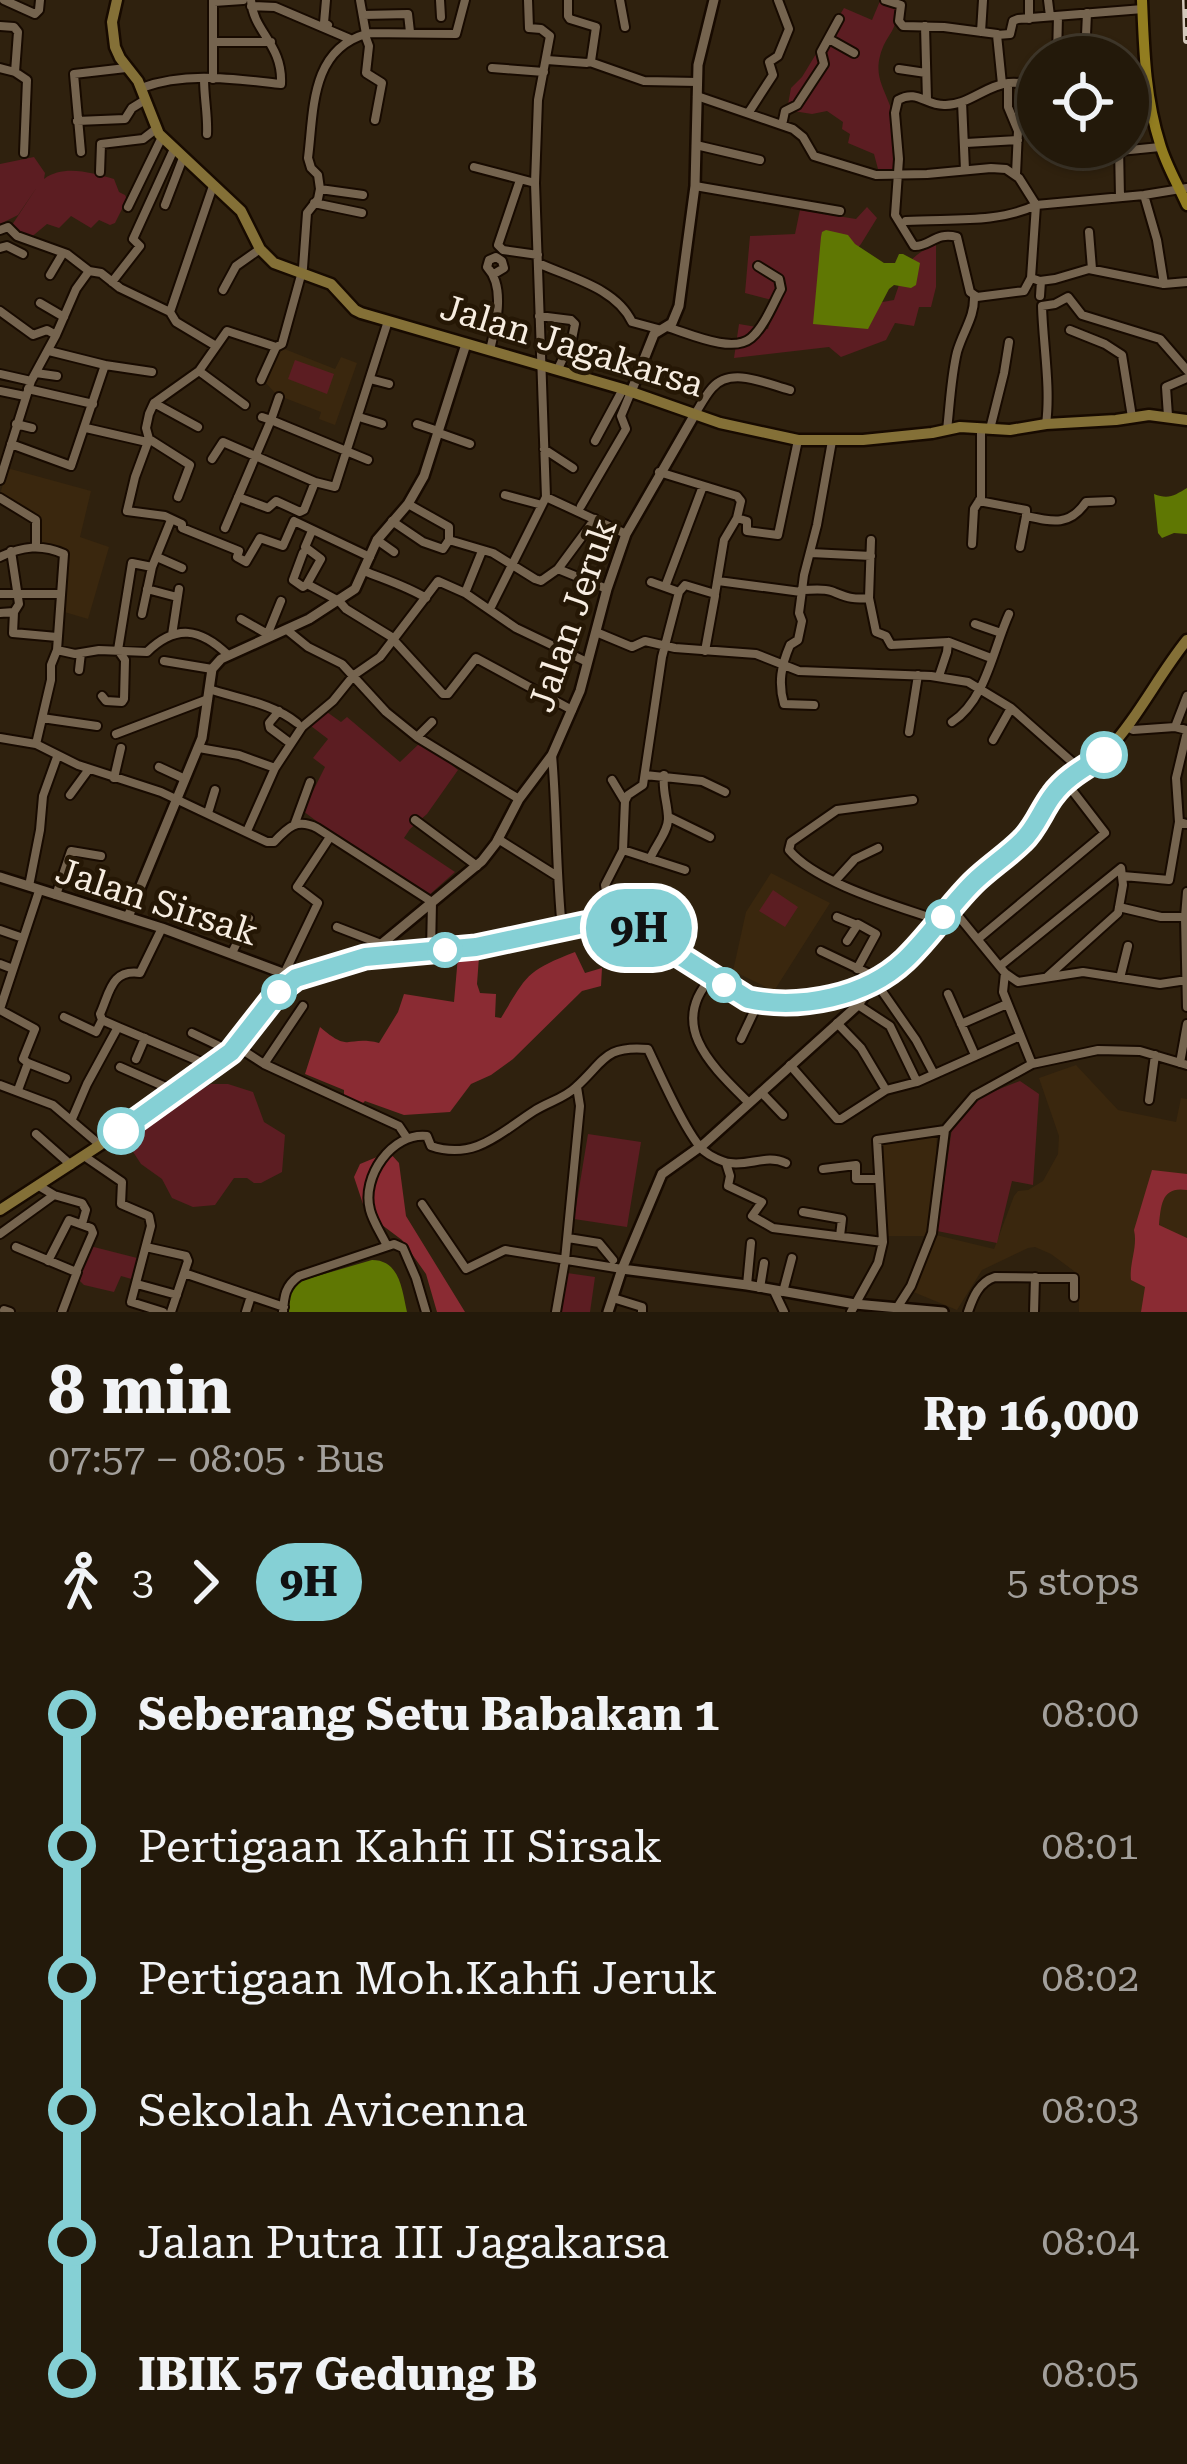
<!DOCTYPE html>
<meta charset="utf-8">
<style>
body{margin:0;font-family:"Roboto Serif",serif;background:#2f2618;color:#f1f3f6;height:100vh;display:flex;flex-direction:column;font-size:45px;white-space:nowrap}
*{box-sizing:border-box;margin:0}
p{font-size:39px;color:#a3a09c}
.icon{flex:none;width:66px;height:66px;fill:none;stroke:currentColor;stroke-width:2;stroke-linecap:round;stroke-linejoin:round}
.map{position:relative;height:1312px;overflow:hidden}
.panel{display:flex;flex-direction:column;background:#23190a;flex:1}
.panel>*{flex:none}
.badge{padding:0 24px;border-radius:39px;font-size:42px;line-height:78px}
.buttons{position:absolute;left:1017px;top:36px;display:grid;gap:24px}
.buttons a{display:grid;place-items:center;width:132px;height:132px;border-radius:50%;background:#23190a;box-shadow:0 3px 9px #0004,0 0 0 3px #40382b;font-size:60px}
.map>.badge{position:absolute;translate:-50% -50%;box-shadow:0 0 0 6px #fff}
.legs{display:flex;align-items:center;gap:18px;height:132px;padding:0 48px;font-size:39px}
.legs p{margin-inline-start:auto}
.headline{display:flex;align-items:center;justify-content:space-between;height:204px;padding:0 48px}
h1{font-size:66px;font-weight:700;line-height:90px}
ul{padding:0 48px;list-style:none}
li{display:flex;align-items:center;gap:42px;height:132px;font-size:45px}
li i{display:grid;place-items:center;width:18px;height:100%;margin:0 15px;background:currentColor}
li i::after{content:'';width:30px;height:30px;margin:-15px;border:9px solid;border-radius:50%;background:#23190a}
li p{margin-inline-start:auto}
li:first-child i{background:linear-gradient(#0000 50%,currentColor 0)}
li:last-child i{background:linear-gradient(currentColor 50%,#0000 0)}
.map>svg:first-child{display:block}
.built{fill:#3a270e}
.green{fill:#5c1d22}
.forest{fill:#8a2b33}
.water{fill:#5f7703}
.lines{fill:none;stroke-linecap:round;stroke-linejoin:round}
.minor-casing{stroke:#170a00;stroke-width:12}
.tertiary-casing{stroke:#170a00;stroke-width:14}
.secondary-casing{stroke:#170a00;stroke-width:15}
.primary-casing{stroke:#170a00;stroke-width:15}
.minor{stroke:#75644f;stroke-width:8}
.tertiary{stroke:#75644f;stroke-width:9}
.secondary{stroke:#847037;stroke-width:10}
.primary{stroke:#927d20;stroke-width:10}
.rail-casing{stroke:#d5cabd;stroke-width:8}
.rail{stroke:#251705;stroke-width:3;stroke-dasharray:9;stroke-linecap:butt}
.line-1-casing{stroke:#fff;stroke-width:27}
.line-1{stroke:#85d0d5;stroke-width:18}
.stop-1-dot{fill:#fff;stroke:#85d0d5;stroke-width:6}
.labels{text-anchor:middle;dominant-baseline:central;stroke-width:9;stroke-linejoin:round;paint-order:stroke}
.street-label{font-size:36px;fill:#f7ede1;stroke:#251705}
</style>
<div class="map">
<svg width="1187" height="1312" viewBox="0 0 1187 1312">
<rect width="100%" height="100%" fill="#2f210e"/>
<path class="built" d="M277,346L335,369L341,357L357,363L335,425L319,419L321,412L277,395L265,382L269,372L265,369Z
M7,468L91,491L80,537L109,547L88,619L61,611L67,553L38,545L40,522L27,510L0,495Z
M771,873L830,903L774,991L733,971L746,912Z
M1076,1065L1118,1110L1176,1122L1181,1098L1187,1099V1312H1079L1078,1274L1051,1254L1035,1247L1028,1248L982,1270L957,1310L911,1291L928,1236H883V1133H937L932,1234L994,1249L1014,1196L1018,1191L1028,1190L1043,1181L1058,1154L1059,1136L1039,1078Z"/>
<path class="green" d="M880,1H896C899,35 887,30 880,56C875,75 883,87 889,103C897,122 898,151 896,171L878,169L874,154L848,143L850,134L842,129L843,122L827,111L812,114L787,110L791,88L802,77L844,8L872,20Z
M34,157L45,173L44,179C64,164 92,173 114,179L119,192L125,195L127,199L115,223L110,225L99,220L91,228L71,216L59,228L47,224L29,239L12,225L37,187L18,215L0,224V164Z
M867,207L877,218L861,244L847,260L877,303L894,300C905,268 905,258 936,244V287L931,307H919L914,326L895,323L886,340L841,357L829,347L734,358L739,324L768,329L776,301L745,293L750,236L795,234L800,210L856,219Z
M295,360L334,374L327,394L288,379Z
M324,710L341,722L347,717L400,762L422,741L458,770L427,814L410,829L404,838L455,872L428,896L343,841L303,811L325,767L313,758L328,739L311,726Z
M773,890L798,907L785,927L759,911Z
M1020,1081L1039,1094L1033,1185L1012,1181L997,1243L937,1231L952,1128C969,1099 990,1093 1020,1081Z
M211,1084H228L253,1092L264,1122L285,1135L282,1172L261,1183H254L247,1178H234L215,1205L193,1207L172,1198L162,1179L141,1164L126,1141L145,1124Z
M588,1134L641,1142L627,1227L574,1219Z
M90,1246L141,1259L135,1280L121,1276L114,1292L84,1285L78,1279Z
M567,1273L595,1277L590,1312H561Z"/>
<path class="forest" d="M575,952L585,973L602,968L601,986L582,991L513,1059L491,1075L471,1084L450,1112L404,1115L365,1101L360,1106L344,1098V1090L305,1074L320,1027C351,1054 346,1035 379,1043L398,1012L404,994L454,1002L458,956L479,957L477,984L480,993L496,994L495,1017L501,1018C527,975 526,971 575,952Z
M389,1152L399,1163L406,1216L465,1312H437L426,1274L402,1240L366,1213L354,1177L360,1164Z
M1152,1170L1187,1174V1190C1162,1186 1161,1204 1159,1225L1187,1238V1312H1141L1145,1287L1131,1280C1129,1263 1138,1247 1134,1230Z"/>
<path class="water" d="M826,230L848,235L855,244L884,263H895L899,254H903L920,263L916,285L911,288L894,285L889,289L868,329L813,324L821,237L822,232Z
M1187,488V534L1174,533L1162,538L1158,533L1154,494C1169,500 1175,495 1187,488Z
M372,1260C400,1260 402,1290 407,1312H287L284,1300L296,1284L307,1279Z"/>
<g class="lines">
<g class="minor-casing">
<path id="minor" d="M4,0L35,14L39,10L40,0
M326,0L324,23L328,25
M360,0L366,34C310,50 314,111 308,158L311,168L318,175L320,189L318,199L307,213L303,268L282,344L276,347L227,331L199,371L154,403L149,414L146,428L149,439L135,477L127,511L165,516L182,524V528L239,551L237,557L246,562L260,538L283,546L294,521L370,557
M440,0L441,17
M620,0L625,27
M885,0L901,5L899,21L903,26L944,27L997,34
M1029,0V19
M1048,0L1050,16
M214,2L243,0
M251,6L275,7L350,39
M363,15L408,14L410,32
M0,26L14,27L18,32L15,72
M925,26L927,100
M981,32L983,0
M366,33L456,34L465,0
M365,35L369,46L366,73L382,83L375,120
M997,35L1010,34L1013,21L1018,19L1143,9
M997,35L1002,84
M829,39L854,53
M214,42H271
M1057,57L1058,16
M1085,57L1087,13
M547,60L587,63L591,61L596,27L570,19L568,16V0
M590,62L644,81L698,82
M0,68L15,72L27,80L24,153
M492,68L544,72
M899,69L926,73
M204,78C204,99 208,115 207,134
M213,79V0
M1008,83V107L1018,131L1016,174
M141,88C186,71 235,79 281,84C283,44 253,32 251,0
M697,96L793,129L803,137L814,156L876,175L927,174L991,168L1006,169L1019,178L1036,205L1144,195L1187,188
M962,102L965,170
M749,112L773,75L769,62L778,56L789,29L778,0
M1128,113L1151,109
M77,121L125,119L132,108L145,100
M782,125L785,111L797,105L824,64L821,52L839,19
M966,143L1018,140
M696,145L760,160
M1119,147L1120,197
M1120,151L1160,147
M81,152L74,74L126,68
M474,167L535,183
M100,172L101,144L143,139L156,129
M520,180L498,245L503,250L538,255
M695,186L840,211
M320,189L363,195
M1144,195L1157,240L1164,284
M314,203L362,213
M165,205L183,158
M128,207L162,137
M906,221C948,218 997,224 1036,205L1031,278
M0,230L8,227L17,236L67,254L89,271L101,273L120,288L170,312L176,322L216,346
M1089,232L1092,269
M0,248L7,246L23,254
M538,263C571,278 616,288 632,322L658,329
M50,275L63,253
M1031,278L1024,291L977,297L970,292L957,237C936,231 930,247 914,246L895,215L899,159L895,113L898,100C917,89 925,105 944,105C968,106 986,85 1009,83C1018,82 1029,84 1038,86
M1031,278L1040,281L1055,279L1089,269L1164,284L1187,282
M112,282L140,246L133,239L174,149
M223,290L236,266L260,249
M1040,296L1041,281
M40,303L64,317
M0,311L33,335L47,330L56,335
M170,312L213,186
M539,316L571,320L575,324L572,339L558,369
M667,327C688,333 732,354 751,338C764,327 773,304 781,289L779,279L758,266
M1070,330L1105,344L1122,355L1132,417
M490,350C496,325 506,287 487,267L489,260L496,257L502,261L504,268L494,274
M49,351L105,365
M199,371L245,405
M36,373L57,376
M0,374L31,381
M370,379L389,384
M261,380L276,347
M28,389L93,404
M0,391L25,396
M279,397L271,420L368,460
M154,403L198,427
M695,414C700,406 705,396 712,388C731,366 767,384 790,390
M1168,416L1166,387L1187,378
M359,417L382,424
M16,424L32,428
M417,424L438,431
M1046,424C1051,388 1043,344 1042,306L1055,304L1068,297L1082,315L1160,339L1187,370
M86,428L147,442
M990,429L1004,373L1009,342
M947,430C950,404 951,377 957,352C963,331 975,317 974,296
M439,433L470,444
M149,439L190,465L178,497
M595,441L623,389
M11,444L71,466L105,365L152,372
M544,449L573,468
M212,459L223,442L315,482L335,487L388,321
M0,480L31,381L56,335L76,289L89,271
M505,495L542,505
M238,497L268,508L276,501L300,512L304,510L315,482
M546,497L626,534
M0,498L36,520V546
M979,501L1026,510V516C1053,522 1070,526 1086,502L1111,501
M408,504L449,527V540
M581,506L626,429L621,416L631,392
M737,518L747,521V531L778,535L798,440
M392,521L423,542L443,549L449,540
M225,528L271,420L262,417
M311,533L305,547L321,559L307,584L339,601L346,609L390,636L443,694H448L476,658L572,710
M377,540L394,552
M449,540L493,553L535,579L541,581L558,569L607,589
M972,544L974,509L981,498V429
M1020,547L1026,516
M11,551L19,604L14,612L13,633L57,637
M303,553L293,580L303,587L306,585
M811,553L871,556
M0,557C22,546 42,544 64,554L57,650L51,665V680L36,744
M157,557L182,568
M558,569L595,519
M364,571C386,580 406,586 426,598
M718,581L801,592
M651,582L679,592L685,585L715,594L724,540L737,518L741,501L737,496L659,472
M665,587L703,486
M147,589L177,597
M801,590C811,590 822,588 831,591C847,597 852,600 869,598L871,540
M465,593L516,628L587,662
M0,594H60
M869,598L876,632L886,636L891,645L948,642L947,652L939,676
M490,609L546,497L535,183L538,100L550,36L541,29L529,28L528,0
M0,613L14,612
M142,614L152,567
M241,619L271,636
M975,624L1001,633
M287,630L308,647L342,664L386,712L417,737L519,799
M596,632L632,647L645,641L675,648L756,654L799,671L931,676L968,682L1011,708L1080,769
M268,633L281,601
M172,635L179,589
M949,642L991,658
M57,650L75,654L99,650L147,652C176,624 200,628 228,655
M705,651L715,596
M164,661L212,669
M79,670L81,653
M209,689C239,699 272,703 297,723
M102,696L106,701L122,702L124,699L125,660L118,650L132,563L152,567L171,520
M814,705L784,704C778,683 781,666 790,645L798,640L802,621L799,613L804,575L817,525L832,441
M279,711L269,723L270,728L290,743
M42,718L97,726
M952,722C986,700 993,649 1009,614
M1127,727L1133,730L1175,727L1187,730
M1175,727L1187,696
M909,732L918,675
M1187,732L1176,778L1179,822L1187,824
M116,734L208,699
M417,737L432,722
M0,738L36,744L78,765L161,792L267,842H274C288,827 297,818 317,828L432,902L431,951
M993,740L1011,708
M199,748L239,755L275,768
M552,755C557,813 556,871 562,929
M159,767L185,779
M645,775L702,781L725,792
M114,778L121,748
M612,780L624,800
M70,795L89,769
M913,800L837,810L791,842L789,850C817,884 898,906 940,921
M208,813L215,790
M669,817L710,837
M415,820L477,866
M295,823L310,782
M247,831L275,768L302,727L333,701L354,675L380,657L438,581L465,593L482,551
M498,839L557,876
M623,850L685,870
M650,859C655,846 668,832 668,819C668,803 662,792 664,775
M1123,876L1169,880L1179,822
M835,881L855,859L878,848
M29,886L40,830L43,796L57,757
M1187,892L1185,917L1187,1007
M56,895L71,851L101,856
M951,907L1005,973L1018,982L1083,972L1160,984L1187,980
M1119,907L1161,917H1185
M837,917L857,925
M611,920L605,885L623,850L625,801L628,795L643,785L662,657L679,592
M337,927L381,944
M162,928L140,973C111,969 110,992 100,1014L102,1020L118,1027L213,1067
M0,930L23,938
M978,939L1105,833L1065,781
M847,941L858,924L876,934L857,969
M821,951L880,979
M232,953L249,918
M0,964L13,969
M1000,966L1121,868L1123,885L1118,913L1047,977
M1005,973L1003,992L1032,1064
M284,974L318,903L297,887L330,837
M712,977C666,1026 714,1068 749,1103
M1120,978L1128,946
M875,981L916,1040L934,1074
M948,994L975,1055
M858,1005L890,1026L917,1082
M0,1009L39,891
M0,1010L35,1029L23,1059L28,1063L18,1090
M64,1017L96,1032L102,1020
M837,1023L861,1048L886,1090
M961,1024L1007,1004
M192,1033L230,1051
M741,1039L759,1001
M236,1046L264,1064L399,1126L407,1138
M136,1059L145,1038
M28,1063L66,1078
M1180,1063L1187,1024
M264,1064L303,1006
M790,1065L837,1119H841L886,1090L917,1082L1020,1036
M120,1067L177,1092
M0,1085L53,1105L100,1145
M761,1092L783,1115
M1149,1100L1155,1055
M72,1119L87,1084L118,1027
M36,1134L71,1165
M84,1156L122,1182L121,1204L149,1216L151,1226L131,1302L163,1312
M726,1163L730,1176L728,1186L762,1202L752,1216L773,1228L883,1242
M823,1169L856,1165V1179H879
M39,1186L54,1195L82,1203L86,1210L82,1224
M422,1204L466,1269L505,1250L622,1269
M803,1212L842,1219L840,1236
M0,1234L54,1195
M568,1238L599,1243L613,1260
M387,1246C382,1235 373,1222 370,1210C361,1177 392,1132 427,1136L431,1146C475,1161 501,1132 534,1111C548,1102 565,1098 576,1087C604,1062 604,1045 648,1049C659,1072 687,1136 704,1151C710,1156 722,1162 730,1163C750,1166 767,1154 786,1163
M16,1247L76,1272L93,1233L91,1228L69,1220L48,1261
M146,1247L186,1256L188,1261L184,1273
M137,1284L177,1295
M747,1285L751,1243
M760,1288L764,1263
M774,1291L784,1312
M783,1292L792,1258
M613,1298L642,1307V1312
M897,1308L911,1286L932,1233L945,1130L974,1096L1032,1064L1098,1050L1140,1051L1187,1065
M4,1310L10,1312
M62,1312L77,1272
M171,1312L184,1273L284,1307
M246,1312L251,1296
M283,1312C284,1296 285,1286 299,1276L394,1244L403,1248L416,1278L426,1312
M556,1312L565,1260L580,1106L577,1087
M851,1312L878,1263L883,1242L877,1140L945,1130
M968,1312C973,1297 979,1282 995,1277L1074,1278V1297
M1034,1312L1035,1277"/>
</g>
<g class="tertiary-casing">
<path id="tertiary" d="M631,392L654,334L672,323L679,306L695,186L698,65L714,0
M0,877L162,928L296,978
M128,917L202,738L212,669L221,659L309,619L355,589L377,540L408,504L424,476L466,344
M367,956L482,861L496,843L519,799L552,755L580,691L607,589L626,534L695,414
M622,1269L747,1285L855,1304L943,1312
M608,1312L622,1269L662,1174L704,1144L858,1005L872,984"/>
</g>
<g class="secondary-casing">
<path id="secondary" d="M117,0L112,22L115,47L120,58L138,81L159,134L241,211L260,249L274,263L331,284L355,310L361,313L623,389L720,423L798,440H863L932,433L960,427L1010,430L1046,424L1116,420L1149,415L1187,420
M0,1210L100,1145L213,1067L236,1046L279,992L296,978L366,957L475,947L611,921L633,924L748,999C790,1008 845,1001 882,978C918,954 941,916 971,885C988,868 1010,855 1026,837C1040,821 1047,799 1062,784C1075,771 1094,765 1106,752C1138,718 1158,676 1187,640"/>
</g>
<g class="primary-casing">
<path id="primary" d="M1142,0C1144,48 1145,97 1160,144C1166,165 1178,185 1187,205"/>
</g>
<use href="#minor" class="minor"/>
<use href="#tertiary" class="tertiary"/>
<use href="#secondary" class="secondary"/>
<use href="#primary" class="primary"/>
<g class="rail-casing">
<path id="rail" d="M1186,0L1187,40"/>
</g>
<use href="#rail" class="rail"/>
</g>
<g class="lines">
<g class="line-1-casing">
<path id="line-1" d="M121,1131L231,1052L278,992L296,978L365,957L476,947L584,924L625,921L748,999C800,1010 866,997 905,960C930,936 949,907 973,883C988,868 1007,856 1022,841C1036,828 1042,809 1053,795C1066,777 1086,767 1104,755"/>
</g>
<use href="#line-1" class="line-1"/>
</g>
<g class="stop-1-dot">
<circle cx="1104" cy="755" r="21"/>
<circle cx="943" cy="917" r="15"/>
<circle cx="445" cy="950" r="15"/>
<circle cx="724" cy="985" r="15"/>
<circle cx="279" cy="992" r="15"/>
<circle cx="121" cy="1131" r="21"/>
</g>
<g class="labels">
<g class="street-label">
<text transform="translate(572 346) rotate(17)">Jalan Jagakarsa</text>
<text transform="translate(573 615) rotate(-71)">Jalan Jeruk</text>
<text transform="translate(157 902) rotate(18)">Jalan Sirsak</text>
</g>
</g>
</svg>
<div class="buttons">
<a><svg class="icon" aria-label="locate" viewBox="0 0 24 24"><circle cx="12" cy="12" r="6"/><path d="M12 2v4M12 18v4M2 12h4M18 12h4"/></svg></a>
</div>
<b class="badge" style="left:639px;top:928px;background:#85d0d5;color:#111">9H</b>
</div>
<section class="panel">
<div class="headline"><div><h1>8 min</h1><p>07:57 – 08:05 · Bus</p></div><b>Rp 16,000</b></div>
<div class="legs"><svg class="icon" aria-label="walk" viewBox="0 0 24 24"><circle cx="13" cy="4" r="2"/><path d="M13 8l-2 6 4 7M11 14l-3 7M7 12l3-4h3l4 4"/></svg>3<svg class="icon" aria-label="forward" viewBox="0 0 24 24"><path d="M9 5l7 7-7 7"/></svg><b class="badge" style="background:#85d0d5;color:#111">9H</b><p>5 stops</p></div>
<ul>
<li><i style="color:#85d0d5"></i><b>Seberang Setu Babakan 1</b><p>08:00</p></li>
<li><i style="color:#85d0d5"></i><span>Pertigaan Kahfi II Sirsak</span><p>08:01</p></li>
<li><i style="color:#85d0d5"></i><span>Pertigaan Moh.Kahfi Jeruk</span><p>08:02</p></li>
<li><i style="color:#85d0d5"></i><span>Sekolah Avicenna</span><p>08:03</p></li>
<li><i style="color:#85d0d5"></i><span>Jalan Putra III Jagakarsa</span><p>08:04</p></li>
<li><i style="color:#85d0d5"></i><b>IBIK 57 Gedung B</b><p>08:05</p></li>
</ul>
</section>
